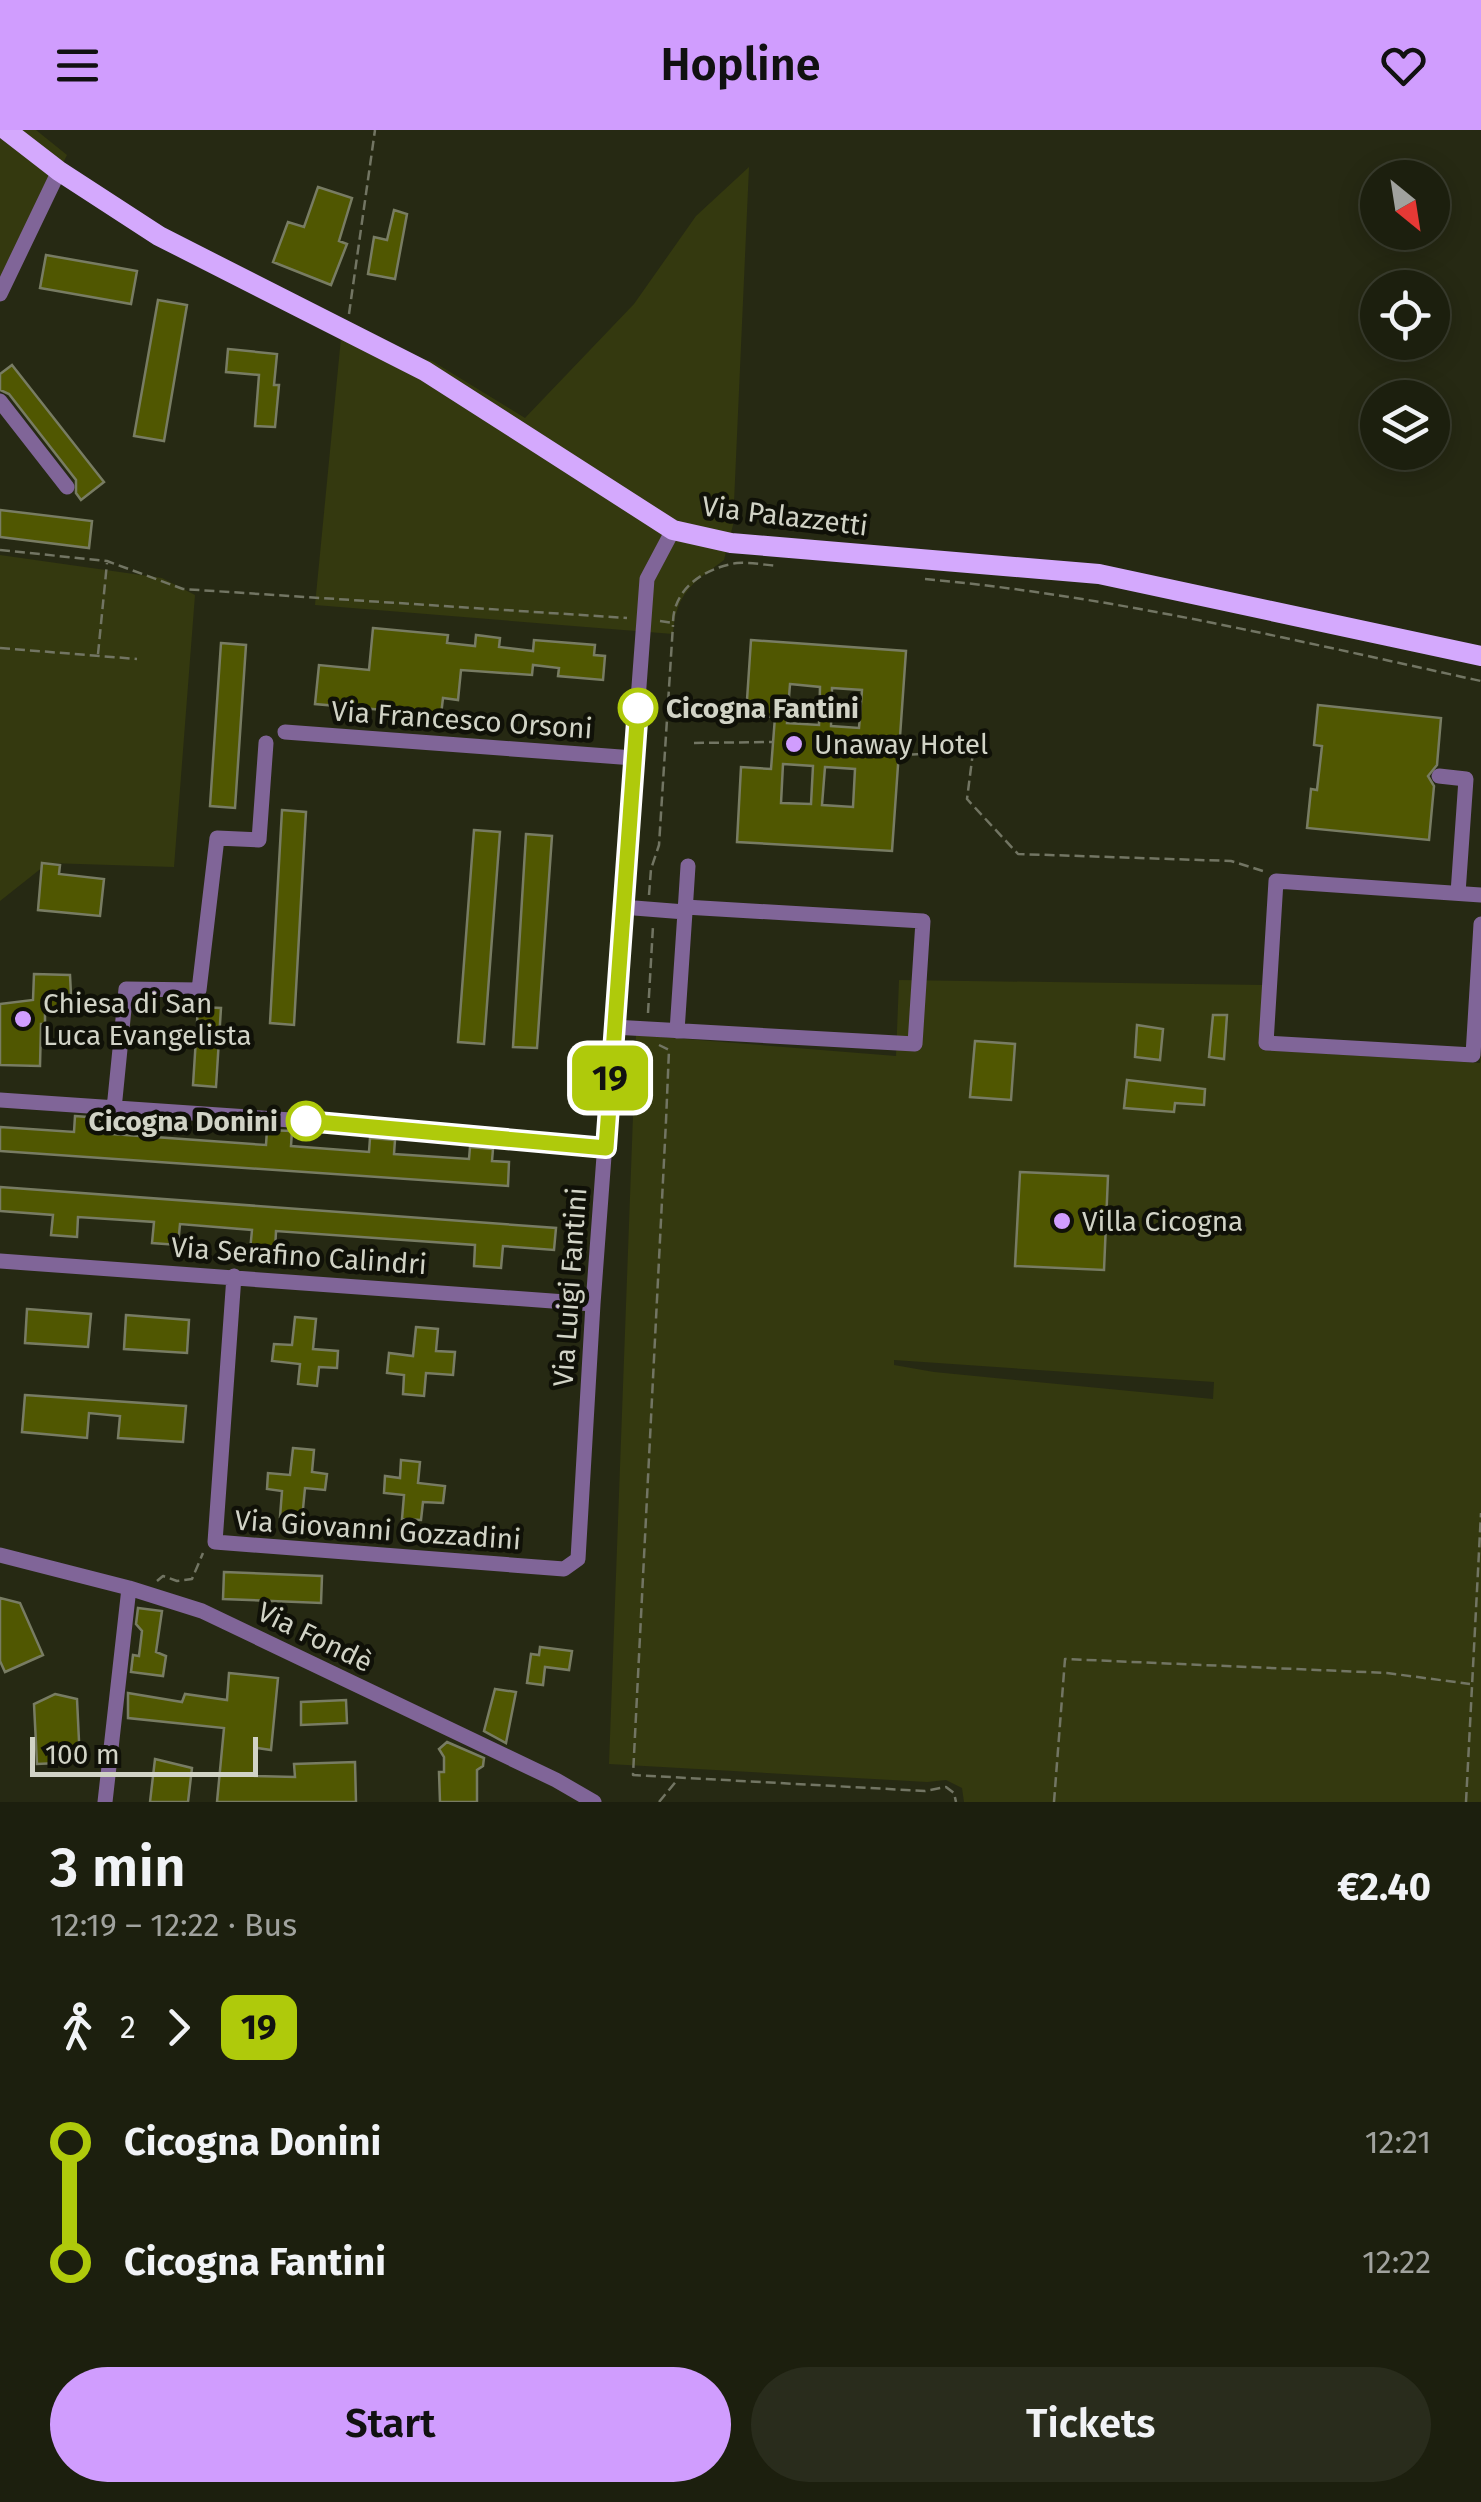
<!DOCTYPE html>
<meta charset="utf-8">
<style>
body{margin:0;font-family:"Fira Sans",sans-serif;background:#292c1c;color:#f1f3f6;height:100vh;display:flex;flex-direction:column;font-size:38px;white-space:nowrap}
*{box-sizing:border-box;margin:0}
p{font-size:32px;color:#a0a29e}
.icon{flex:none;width:55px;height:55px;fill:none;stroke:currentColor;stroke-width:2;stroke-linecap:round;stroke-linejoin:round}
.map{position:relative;height:1672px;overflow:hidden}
.details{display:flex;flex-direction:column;background:#1c1f0e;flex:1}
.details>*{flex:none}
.badge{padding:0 20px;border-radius:15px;font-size:35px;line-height:65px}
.needle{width:65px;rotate:150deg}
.buttons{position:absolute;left:1360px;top:30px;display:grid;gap:20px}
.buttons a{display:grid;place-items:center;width:90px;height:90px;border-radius:50%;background:#1c1f0e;box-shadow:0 5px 25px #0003,0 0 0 2px #3a3d2e;font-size:50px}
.scale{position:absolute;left:30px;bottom:25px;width:228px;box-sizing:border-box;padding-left:10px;border:5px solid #d1d3c6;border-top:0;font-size:28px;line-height:35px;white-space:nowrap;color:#d1d3c6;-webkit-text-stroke:8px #101108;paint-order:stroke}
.map>.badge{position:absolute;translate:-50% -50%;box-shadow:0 0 0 5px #fff}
.legs{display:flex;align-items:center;gap:15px;height:110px;padding:0 50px;font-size:32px}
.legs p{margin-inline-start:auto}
.summary{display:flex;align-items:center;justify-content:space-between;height:170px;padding:0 50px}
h1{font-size:55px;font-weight:600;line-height:75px}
.action{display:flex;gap:20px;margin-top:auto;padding:20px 50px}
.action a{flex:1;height:115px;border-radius:60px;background:#d09dfe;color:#111;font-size:40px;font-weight:600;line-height:115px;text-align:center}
.action a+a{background:#292c1c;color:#f1f3f6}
ul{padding:0 50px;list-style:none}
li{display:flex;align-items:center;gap:35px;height:120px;font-size:38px}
li i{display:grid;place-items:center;width:15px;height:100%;margin:0 12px;background:currentColor}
li i::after{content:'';width:25px;height:25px;margin:-12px;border:8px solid;border-radius:50%;background:#1c1f0e}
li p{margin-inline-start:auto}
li:first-child i{background:linear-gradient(#0000 50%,currentColor 0)}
li:last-child i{background:linear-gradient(currentColor 50%,#0000 0)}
header{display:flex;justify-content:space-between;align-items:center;height:130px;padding:0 50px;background:#d09dfe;color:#111;font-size:45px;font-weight:600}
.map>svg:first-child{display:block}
.green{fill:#34390f;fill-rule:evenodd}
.building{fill:#505701;stroke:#787c63;stroke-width:2.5;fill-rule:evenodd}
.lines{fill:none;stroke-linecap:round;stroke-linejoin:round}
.path{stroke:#727563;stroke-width:2.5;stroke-dasharray:10 5;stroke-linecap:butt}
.minor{stroke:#806598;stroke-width:15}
.major{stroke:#d4a9fd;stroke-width:20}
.line-1-casing{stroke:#fff;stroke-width:22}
.line-1{stroke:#afca0b;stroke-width:15}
.stop-1-dot{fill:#fff;stroke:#afca0b;stroke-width:5}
.poi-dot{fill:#d09dfe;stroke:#101108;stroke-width:4}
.labels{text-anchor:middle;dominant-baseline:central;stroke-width:9;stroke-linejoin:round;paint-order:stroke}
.street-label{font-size:28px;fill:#d1d3c6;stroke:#101108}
.stop-label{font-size:28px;font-weight:bold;fill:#d1d3c6;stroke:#101108;text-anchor:start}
.poi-label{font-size:28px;fill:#d1d3c6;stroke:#101108;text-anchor:start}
</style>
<header><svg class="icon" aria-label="menu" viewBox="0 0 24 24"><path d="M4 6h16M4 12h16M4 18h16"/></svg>Hopline<svg class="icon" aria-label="heart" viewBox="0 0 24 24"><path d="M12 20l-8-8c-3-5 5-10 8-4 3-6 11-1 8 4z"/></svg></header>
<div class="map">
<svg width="1481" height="1672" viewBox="0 0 1481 1672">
<rect width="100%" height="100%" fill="#262913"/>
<path class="green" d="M0,0H36L67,25L0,159Z
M749,37L733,395L724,430C693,453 676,462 673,504L315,475L342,198L405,225L432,231L525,288L634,174L696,86Z
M0,425L162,448L195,465L174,737L48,733L0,771Z
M899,850L1265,855L1262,920L1480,933L1481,923V1672H964L962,1658L946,1650L927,1652L609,1634L636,905L896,926ZM894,1230L1214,1252L1213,1269L934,1242L894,1235Z"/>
<path class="building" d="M318,57L352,68L339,111L347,114L331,155L273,132L288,92L304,97Z
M394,80L407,84L395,149L368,144L374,107L387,110Z
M46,125L137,141L131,174L40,158Z
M158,170L187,175L164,311L134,306Z
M228,219L277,224L274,255H279L275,297L255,296L259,245L226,242Z
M12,235L104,352L81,370L76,363V350L9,264L0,260V244Z
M0,380L92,391L89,418L0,407Z
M373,498L448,505L447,513L475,516L476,505L500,508L499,517L533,521L534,510L595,515L594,525L605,526L603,550L558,546L559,538L533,535L532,545L461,540L458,570L443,568L441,585L315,574L319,535L369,540Z
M751,510L906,521L892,721L737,712L741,637L771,639L775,587L746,585ZM790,554L820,557L819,595L787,593ZM832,558L862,560L859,598L831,596ZM783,634L813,636L811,674L781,673ZM825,637L855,639L853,677L822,675Z
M221,513L246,515L235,678L210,676Z
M1318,575L1441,588L1437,635L1428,646L1434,656L1429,710L1307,698L1311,659L1317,660L1322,616L1314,615Z
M282,680L306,682L294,895L270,893Z
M474,700L500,702L484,914L458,912Z
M526,704L552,706L537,918L513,917Z
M42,733L60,735L59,744L104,749L100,786L38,780Z
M34,844L70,845L72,885L45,884V894H41L40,936L0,935V874L33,870Z
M198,877L221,878L216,957L193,955Z
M1213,885H1227L1224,929L1209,927Z
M1137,895L1163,899L1160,930L1135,927Z
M975,911L1015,914L1011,970L970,967Z
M1127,950L1205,959L1204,975L1175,973L1174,982L1124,978Z
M75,986L100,988L99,1003L266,1015L267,1000L292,1001L291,1016L369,1022L370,1008L395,1010L394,1024L469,1029L470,1017L493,1019L492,1031L509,1032L508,1056L0,1021V997L74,1002Z
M1020,1042L1108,1046L1104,1140L1015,1136Z
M0,1057L556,1098L554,1120L503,1116L501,1138L474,1136L475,1115L276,1101L275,1122L250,1121L252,1100L180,1094L178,1115L152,1113L154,1092L78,1087L77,1107L51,1105L53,1085L0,1081Z
M27,1179L91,1184L88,1217L25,1213Z
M126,1185L189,1190L187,1223L124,1219Z
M295,1187L316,1189L313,1219L338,1221L337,1238L319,1237L317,1256L298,1254L300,1234L272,1231L274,1214L292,1215Z
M416,1197L438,1199L436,1221L455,1222L453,1245L426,1243L424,1266L403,1264L404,1245L387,1243L389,1223L413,1226Z
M25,1265L186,1276L183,1312L118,1308L120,1286L89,1283L87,1308L22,1302Z
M293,1318L314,1320L312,1342L327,1344L325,1360L305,1358L302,1389L280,1387L282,1361L267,1359L268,1343L290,1345Z
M401,1330L420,1332L418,1353L445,1356L443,1373L423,1372L421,1390L402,1389L404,1365L384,1363L385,1346L400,1348Z
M224,1442L322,1446L321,1473L223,1469Z
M0,1468L20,1473L43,1525L5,1542L0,1531Z
M138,1478L162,1481L156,1522L166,1526L163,1546L131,1542L133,1525L139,1526L142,1501L136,1494Z
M540,1517L572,1521L569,1540L545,1537L543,1555L527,1553L531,1524L539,1525Z
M229,1543L278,1548L271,1620L257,1618L255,1646L295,1647L294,1634L355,1632L356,1672H217L224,1598L128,1588V1563L182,1572L185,1564L227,1570Z
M495,1559L516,1562L506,1613L484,1601Z
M55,1564L77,1569L80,1632L37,1634L34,1574Z
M346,1570L347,1593L301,1595V1572Z
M447,1612L484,1628L483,1636L477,1640V1672H440L439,1642H444V1627L439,1619Z
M155,1629L192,1638L188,1672H150Z"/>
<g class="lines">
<path class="path" d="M349,184L375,0
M0,420L107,431L183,459L627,488
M925,449C1114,466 1297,511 1481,551
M660,491L673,493C673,459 704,438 737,433C750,432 765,435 778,436
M0,518L137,529
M98,524L107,433
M694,613L773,612
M897,625L973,622L967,669L1018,724L1231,731L1266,742
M649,765L651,739L659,715L673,495
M648,883L653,796
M659,915L669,920L666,991L633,1645L925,1661L946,1657L954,1663L956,1672
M157,1451L163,1446L177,1451L192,1449L203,1423
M659,1672L678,1649
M1054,1672L1065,1529L1387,1543L1470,1554
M1466,1672L1481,1383"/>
<path class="minor" d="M0,164L59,41
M0,271L67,357
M285,602L634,628
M1439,646L1466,649L1458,763
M1481,765L1276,751L1266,913L1473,925L1481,794
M622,777L685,782L688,736
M613,897L915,914L923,791L685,777
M677,901L685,782
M0,970L306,991L606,1018
M114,979L126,859L199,860L217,708L259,710L266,613
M0,1131L593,1174
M234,1146L215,1412L564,1439L578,1429L593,1174L647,449L673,400
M0,1425L129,1458L202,1481L556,1650L594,1672
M105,1672L129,1458"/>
<path class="major" d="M6,0L59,41L159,106L425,241L673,400L731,413L1099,444L1481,526"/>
</g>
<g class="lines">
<g class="line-1-casing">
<path id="line-1" d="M306,991L606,1018L638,578"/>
</g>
<use href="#line-1" class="line-1"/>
</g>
<g class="stop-1-dot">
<circle cx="638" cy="578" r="18"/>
<circle cx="306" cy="991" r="18"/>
</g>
<g class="poi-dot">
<circle cx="794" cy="614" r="10"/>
<circle cx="23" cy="889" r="10"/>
<circle cx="1062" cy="1091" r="10"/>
</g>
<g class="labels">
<g class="street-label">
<text transform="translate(785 386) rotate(7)">Via Palazzetti</text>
<text transform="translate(462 590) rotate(4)">Via Francesco Orsoni</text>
<text transform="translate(299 1126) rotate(4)">Via Serafino Calindri</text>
<text transform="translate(570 1157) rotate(-86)">Via Luigi Fantini</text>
<text transform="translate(378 1400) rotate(4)">Via Giovanni Gozzadini</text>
<text transform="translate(315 1507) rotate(26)">Via Fondè</text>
</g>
<g class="stop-label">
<text x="666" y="578">Cicogna Fantini</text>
<text x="278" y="991" text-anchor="end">Cicogna Donini</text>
</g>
<g class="poi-label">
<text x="814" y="614">Unaway Hotel</text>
<text x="43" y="873">Chiesa di San<tspan x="43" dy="32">Luca Evangelista</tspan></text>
<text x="1082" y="1091">Villa Cicogna</text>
</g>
</g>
</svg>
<div class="buttons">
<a><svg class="needle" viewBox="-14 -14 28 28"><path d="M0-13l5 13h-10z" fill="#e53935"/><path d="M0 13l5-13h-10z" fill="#a0a29e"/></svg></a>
<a><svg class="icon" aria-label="locate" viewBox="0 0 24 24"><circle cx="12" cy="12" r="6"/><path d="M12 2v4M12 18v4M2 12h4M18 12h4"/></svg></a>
<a><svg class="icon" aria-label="layers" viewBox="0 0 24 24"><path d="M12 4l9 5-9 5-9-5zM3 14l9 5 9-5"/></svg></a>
</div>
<div class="scale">100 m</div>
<b class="badge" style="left:610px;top:948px;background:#afca0b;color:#111">19</b>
</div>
<section class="details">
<div class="summary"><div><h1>3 min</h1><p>12:19 – 12:22 · Bus</p></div><b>€2.40</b></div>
<div class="legs"><svg class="icon" aria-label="walk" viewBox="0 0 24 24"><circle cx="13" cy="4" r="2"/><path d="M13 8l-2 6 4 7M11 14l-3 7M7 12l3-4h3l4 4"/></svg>2<svg class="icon" aria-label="forward" viewBox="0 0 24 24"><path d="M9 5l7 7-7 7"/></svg><b class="badge" style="background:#afca0b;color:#111">19</b></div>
<ul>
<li><i style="color:#afca0b"></i><b>Cicogna Donini</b><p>12:21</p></li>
<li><i style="color:#afca0b"></i><b>Cicogna Fantini</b><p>12:22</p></li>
</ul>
<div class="action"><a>Start</a><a>Tickets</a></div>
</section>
